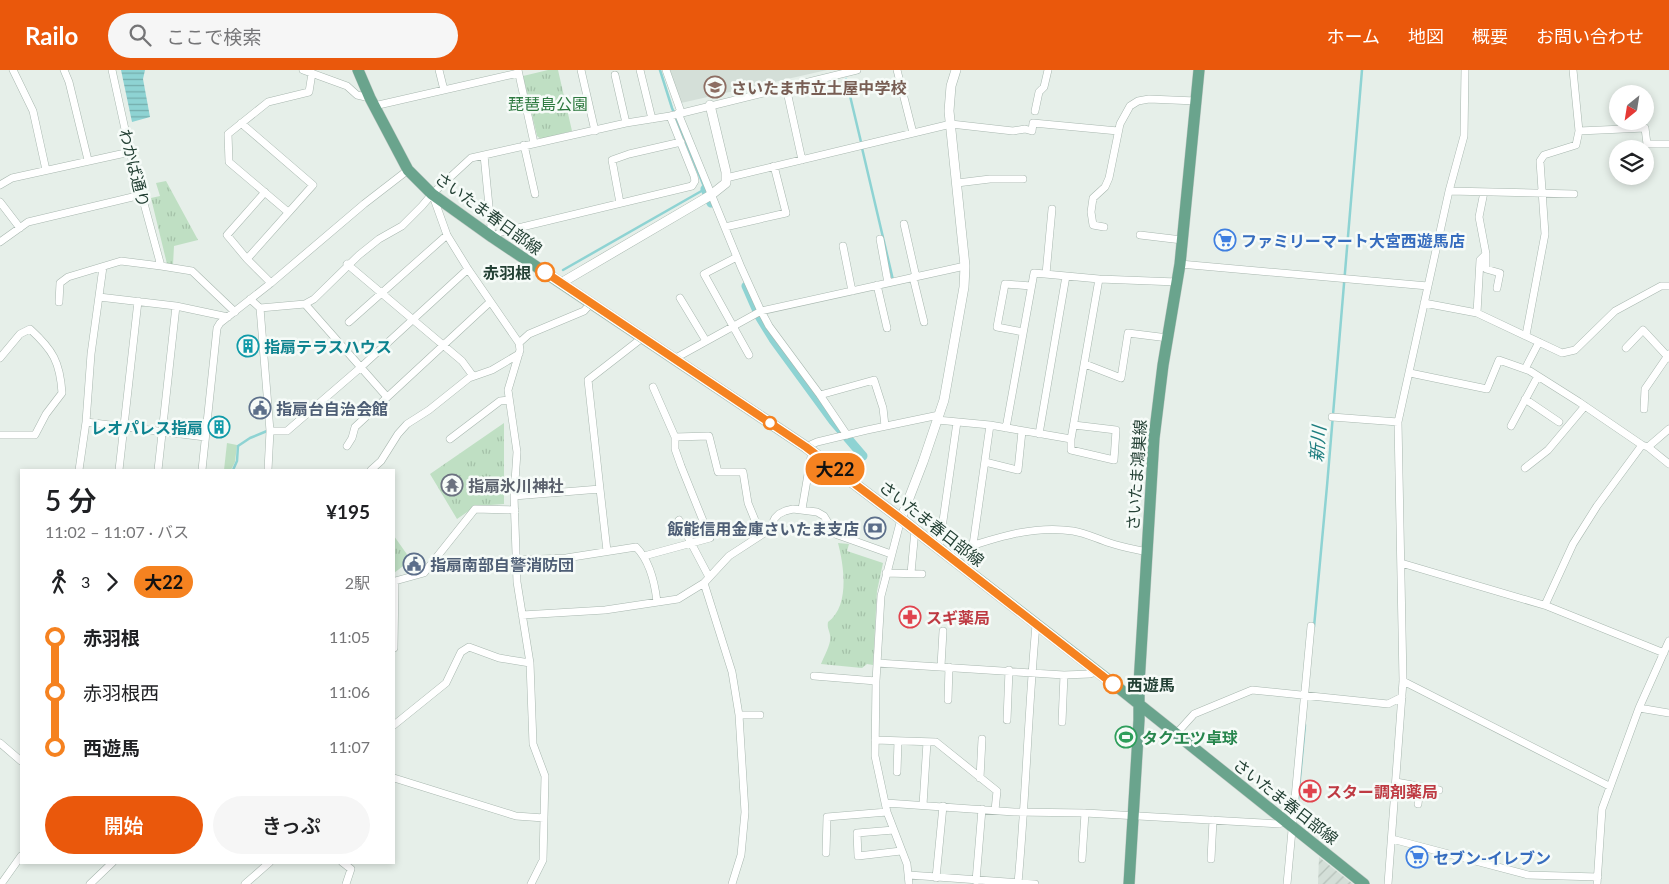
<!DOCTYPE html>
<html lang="ja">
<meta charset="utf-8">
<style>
body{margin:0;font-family:Lato,"Noto Sans JP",sans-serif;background:#f6f6f6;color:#202124;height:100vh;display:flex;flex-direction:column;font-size:19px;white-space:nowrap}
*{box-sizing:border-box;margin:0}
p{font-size:16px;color:#757577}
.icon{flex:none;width:28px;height:28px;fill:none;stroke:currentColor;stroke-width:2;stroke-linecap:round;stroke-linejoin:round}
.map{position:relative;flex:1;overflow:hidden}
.sheet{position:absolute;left:20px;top:399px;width:375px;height:395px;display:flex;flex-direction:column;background:#fff;border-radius:0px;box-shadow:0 2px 8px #0003}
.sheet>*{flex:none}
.badge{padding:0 10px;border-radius:16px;font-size:18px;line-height:32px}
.needle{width:32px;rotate:210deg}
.controls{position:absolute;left:1609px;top:15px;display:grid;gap:10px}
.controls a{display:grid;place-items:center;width:45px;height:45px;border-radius:50%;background:#fff;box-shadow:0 2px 8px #0003;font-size:25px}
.map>.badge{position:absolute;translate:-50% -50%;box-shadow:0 0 0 2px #fff}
.legs{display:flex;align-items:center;gap:8px;height:55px;padding:0 25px;font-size:16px}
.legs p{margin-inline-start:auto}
.summary{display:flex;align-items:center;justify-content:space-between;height:85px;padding:0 25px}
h1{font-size:28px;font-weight:600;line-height:38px}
.cta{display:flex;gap:10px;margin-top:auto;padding:10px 25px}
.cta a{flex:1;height:58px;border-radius:30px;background:#ea580c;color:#fff;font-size:20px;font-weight:600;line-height:58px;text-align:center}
.cta a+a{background:#f6f6f6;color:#202124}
ul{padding:0 25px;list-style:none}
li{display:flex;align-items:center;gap:18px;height:55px;font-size:19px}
li i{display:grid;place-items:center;width:8px;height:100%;margin:0 6px;background:currentColor}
li i::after{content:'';width:12px;height:12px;margin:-6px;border:4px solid;border-radius:50%;background:#fff}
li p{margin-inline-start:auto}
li:first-child i{background:linear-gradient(#0000 50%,currentColor 0)}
li:last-child i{background:linear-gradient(currentColor 50%,#0000 0)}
header{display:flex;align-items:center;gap:30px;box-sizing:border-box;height:70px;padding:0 25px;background:#ea580c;color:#fff}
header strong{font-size:24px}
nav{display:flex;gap:28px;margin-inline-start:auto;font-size:18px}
.search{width:350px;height:45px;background:#f6f6f6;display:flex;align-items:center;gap:12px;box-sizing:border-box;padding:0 18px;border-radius:28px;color:#757577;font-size:19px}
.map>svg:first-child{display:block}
.built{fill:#d4dfd8}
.industrial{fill:url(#industrial-furrows)}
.grass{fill:#bfdfc3}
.park{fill:url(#park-tufts)}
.water{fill:url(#water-rules)}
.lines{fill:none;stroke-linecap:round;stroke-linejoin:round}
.stream{stroke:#8ed3d3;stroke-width:2.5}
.canal{stroke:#8ed3d3;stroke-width:9}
.minor-casing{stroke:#a8b7af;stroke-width:8}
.tertiary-casing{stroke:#a8b7af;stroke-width:10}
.primary-casing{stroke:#c2cac6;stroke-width:12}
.minor{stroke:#fff;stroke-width:7}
.tertiary{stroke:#fff;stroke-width:9}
.primary{stroke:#6aa48d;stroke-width:11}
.line-1-casing{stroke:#fff;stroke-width:11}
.line-1{stroke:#f58220;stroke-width:8}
.stop-1-dot{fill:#fff;stroke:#f58220;stroke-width:2.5}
.labels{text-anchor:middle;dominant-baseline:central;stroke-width:5;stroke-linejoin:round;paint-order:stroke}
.education-label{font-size:16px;font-weight:bold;fill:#785e54;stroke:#f6fbf8;text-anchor:start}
.park-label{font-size:16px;fill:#2d793f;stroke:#f6fbf8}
.street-label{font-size:16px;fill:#244135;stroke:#f6fbf8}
.shop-label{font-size:16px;font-weight:bold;fill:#366cbe;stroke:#f6fbf8;text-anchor:start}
.stop-label{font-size:16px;font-weight:bold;fill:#244135;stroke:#f6fbf8;text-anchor:end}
.culture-label{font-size:16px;font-weight:bold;fill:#0d838f;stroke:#f6fbf8;text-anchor:start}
.service-label{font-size:16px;font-weight:bold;fill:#4e5e75;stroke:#f6fbf8;text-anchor:start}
.worship-label{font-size:16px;font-weight:bold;fill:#5b616d;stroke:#f6fbf8;text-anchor:start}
.health-label{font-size:16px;font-weight:bold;fill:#be3a42;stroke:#f6fbf8;text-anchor:start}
.leisure-label{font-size:16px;font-weight:bold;fill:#27864d;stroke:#f6fbf8;text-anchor:start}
.water-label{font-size:18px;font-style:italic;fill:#1d7d7f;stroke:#f6fbf8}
</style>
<header>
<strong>Railo</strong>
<div class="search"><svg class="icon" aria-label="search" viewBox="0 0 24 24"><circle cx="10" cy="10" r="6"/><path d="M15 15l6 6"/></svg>ここで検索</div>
<nav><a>ホーム</a><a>地図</a><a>概要</a><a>お問い合わせ</a></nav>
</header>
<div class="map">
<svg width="1669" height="814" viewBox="0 0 1669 814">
<defs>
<pattern id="industrial-furrows" width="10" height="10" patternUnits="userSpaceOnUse" patternTransform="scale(1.25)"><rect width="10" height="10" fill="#d4dfd8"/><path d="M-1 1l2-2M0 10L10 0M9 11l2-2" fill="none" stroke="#b6c1ba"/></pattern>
<pattern id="park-tufts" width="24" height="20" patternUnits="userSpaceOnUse" patternTransform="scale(1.25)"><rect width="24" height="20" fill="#bfdfc3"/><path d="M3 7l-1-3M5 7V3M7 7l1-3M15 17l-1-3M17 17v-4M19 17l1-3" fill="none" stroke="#a4c1a8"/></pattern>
<pattern id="water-rules" width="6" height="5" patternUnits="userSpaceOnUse" patternTransform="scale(1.25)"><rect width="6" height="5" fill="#8ed3d3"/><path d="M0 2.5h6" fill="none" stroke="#74adac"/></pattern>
</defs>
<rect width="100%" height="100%" fill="#e6efe9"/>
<path class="built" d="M670,0H827L681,33Z"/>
<path class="industrial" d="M1319,787L1353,814H1318Z"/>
<path class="grass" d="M227,373L237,375L235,392L231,400H224Z"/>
<path class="park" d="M548,0H558L572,61L541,69L537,66L523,6Z
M166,111L198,170L174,176L173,195L167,194L151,128L160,126L156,113Z
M504,353V434L476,436L457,449L430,404Z
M394,466L411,490L394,503Z
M838,473L849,474L847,481L883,493L877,521L873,595L867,594L862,598L821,594C824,586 832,573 830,565C829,559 827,558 828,552C850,536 844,496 838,473Z"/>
<path class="water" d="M121,0H145L143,9L150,47L132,52Z"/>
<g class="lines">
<path class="stream" d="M846,9L861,72
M862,78L893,210
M563,200L705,119L672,38L660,0
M233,400L237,391L238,376L250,368L267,361
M1314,557L1327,416L1362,0
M1296,751L1305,655"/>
<path class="canal" d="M705,119L711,133
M746,216L760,248L773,269L833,351L863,386"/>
<g class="minor-casing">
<path id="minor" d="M13,0L33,41L46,100
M64,0L69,12L88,90
M112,0L130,82L161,196
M303,0L347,16L357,25L370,28
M439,0L444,20
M518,0L534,73
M581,0L595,61
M640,0L652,49
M666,0L681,42
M897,0L913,63
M1573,0L1579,61
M615,5L626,53
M786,17L802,90
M374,36L518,3
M1035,41L1039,22L1044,17L1048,0
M678,43L741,197L761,241L965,196
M241,53L313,115L247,189L271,213
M524,75L535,124
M484,85L492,167L501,162L692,116L695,111L694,106L670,46
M726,108L951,54L1013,61L1025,59L1032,61L1033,53L1118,61
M957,113L990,109H1023
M0,115L12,108L130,82
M1449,121L1574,124
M433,126L447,165L468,199L519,273
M0,132L20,158
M620,133L612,90L629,84L681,72
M288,142L229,92L228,64L268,32L309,22L312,3
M904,154L916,207
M725,157L786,143L774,96
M1104,157L1093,155L1091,142L1093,128L1105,117L1109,108L1120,54L1130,36L1138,31L1149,29L1196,31
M1140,165L1182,170
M880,169L888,213
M0,172L28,152L141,125
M843,176L852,221
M1486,184V199L1500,203L1497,218
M737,187L704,204L749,285
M247,189L227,165L265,122
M347,194L462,291L473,306
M1180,194L1428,216
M1046,204L1052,139
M913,207L924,252
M877,215L887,258
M99,227L176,236L228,247
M680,228L706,271
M250,229L260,238L270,361L268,400
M59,232L60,213L68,207L121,191L161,196L192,201L235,242
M1424,233L1477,243L1562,283L1575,280L1615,241L1661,216H1669
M305,234L387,327
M260,238L305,234L314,229L359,185L379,169L402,156L422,136L432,124L471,88L626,53L670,46L857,0
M1477,243L1480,190L1486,184L1479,147L1484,122
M349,252L447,165
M1023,262L997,257L1005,214L1031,216
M1526,265L1545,164L1540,91L1544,85L1576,75L1579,61L1645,58L1647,74H1669
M1626,278L1643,260L1669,288
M0,288L20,264L30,259C53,280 60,292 62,323L46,344L35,365H0
M674,289L761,241L769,256L820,325L847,365
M1085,294L1121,308L1128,263L1168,268
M1525,299L1539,272
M1410,303L1487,319L1499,290L1530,301L1579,332L1642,375
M820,325L874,310L883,338L885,356
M1525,329L1559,352
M1644,339L1645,319L1669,284
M1332,347L1398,352
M937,350L990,355L1071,369
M86,352L205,367
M1074,355L1116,360L1114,390L1071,380V369L1099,209
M1511,356L1538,306
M1006,358L1034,203L1099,209L1177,212
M270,361H287L360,298L468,199
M1039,364L1066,206
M675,367L709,366L718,402H743L748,433L761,465
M450,369L500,331L509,330
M347,376L352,368L355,357L490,232
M806,377L817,372L867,360L939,345
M1648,377L1669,359
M985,392L1018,400L1022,361
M1525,398L1548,380L1585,336
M79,400L86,352L91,284L103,197
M119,400L138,231
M158,400L176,236
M202,400L217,258L220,253L271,213L364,134L408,100
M371,400L381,391L398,364L407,354L429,340L469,308L492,300L519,284
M600,419L588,310L642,268
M514,426L600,419L607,481
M802,439L812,381
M901,449L881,526L876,611L875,686L887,742L907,794L909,814
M679,450L709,507
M973,475L990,355
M939,479L957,352
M947,484C986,471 1031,454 1073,461C1086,463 1097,469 1110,473C1122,477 1134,479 1147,482
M644,486L710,468L681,396L675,379V367L653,317
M516,490L566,488L636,477C650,491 655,514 657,532
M1401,493L1547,536L1664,583
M886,503L922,504
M911,503L915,460
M704,513L732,602L739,645L745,742L741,785L732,814
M1545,535L1573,474L1597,436L1642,375L1648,377L1669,394
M522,545L605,540L678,529L704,513L729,486L769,460L775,448L779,444L785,441L793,439L817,442L824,446L835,464L891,484
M394,578L395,511L424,503L475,439L515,440
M877,593L1064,605L1090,604L1097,602
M941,596L943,561
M814,606L876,611
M1403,611L1609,716
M948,630L949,597
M1639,638L1669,643
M739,645H760
M1007,650L1009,600
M1062,652L1064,605
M394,655L446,613L461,582L469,577L499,588L530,593
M1176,664L1194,644L1252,620L1388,634L1402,627
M875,670L936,672L997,721L995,740
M0,673L21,691
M897,702L898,671
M394,708L516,746L544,748
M980,708L982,669
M1396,712L1439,720
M886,733L1014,742L1085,743L1279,754L1285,751
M1418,734L1420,717
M923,735L927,672
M894,760L857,763L858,786L901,781
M1392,769L1528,805L1598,807
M826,783L827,747L887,742
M1082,789L1085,743
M1211,789L1213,750
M342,792L351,799L346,814
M909,805L1035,814
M936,808L943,736
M976,811L982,739
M1018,813C1026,727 1028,641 1036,555
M1,814L21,786
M90,814L113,792
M245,814L270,792
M531,814L543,790L545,706L533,674L530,593L517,512L514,426L517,382L508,320L520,280L519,273L529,264L584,241L591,233
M1287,814L1311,556
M1388,814L1403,611L1398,352L1449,121L1464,66L1465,0
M1597,814L1602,739L1639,638L1669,571"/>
</g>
<g class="tertiary-casing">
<path id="tertiary" d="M561,213L711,125L726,113V102L710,35
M901,449L923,392L944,330L964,217L965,196L949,41L951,16L956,0"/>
</g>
<g class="primary-casing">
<path id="primary" d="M358,0L370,28L408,100L432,124L492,167L806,377L901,449L1120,619L1364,814
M1129,814L1139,650V614L1154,368L1163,295L1180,194L1199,0"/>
</g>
<use href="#minor" class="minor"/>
<use href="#tertiary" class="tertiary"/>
<use href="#primary" class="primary"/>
</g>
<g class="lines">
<g class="line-1-casing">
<path id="line-1" d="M545,202L806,377L901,449L1113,614"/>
</g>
<use href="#line-1" class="line-1"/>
</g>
<defs>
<g id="school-ring" transform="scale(1.125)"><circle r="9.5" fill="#f6fbf8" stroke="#8d6e63" stroke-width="1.5"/><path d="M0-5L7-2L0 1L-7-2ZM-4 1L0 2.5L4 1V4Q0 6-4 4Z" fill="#8d6e63"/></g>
<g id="supermarket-ring" transform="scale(1.125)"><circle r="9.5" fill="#f6fbf8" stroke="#3f7fe0" stroke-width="1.5"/><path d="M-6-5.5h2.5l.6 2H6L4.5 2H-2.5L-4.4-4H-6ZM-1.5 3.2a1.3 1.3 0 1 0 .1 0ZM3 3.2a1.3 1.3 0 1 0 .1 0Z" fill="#3f7fe0"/></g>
<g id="building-ring" transform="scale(1.125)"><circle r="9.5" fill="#f6fbf8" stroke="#0f9aa8" stroke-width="1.5"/><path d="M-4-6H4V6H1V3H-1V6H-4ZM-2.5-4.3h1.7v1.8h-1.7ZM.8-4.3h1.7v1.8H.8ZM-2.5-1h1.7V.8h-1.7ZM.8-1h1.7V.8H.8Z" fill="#0f9aa8"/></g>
<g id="civic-ring" transform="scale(1.125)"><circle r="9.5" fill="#f6fbf8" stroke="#5c6f8a" stroke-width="1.5"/><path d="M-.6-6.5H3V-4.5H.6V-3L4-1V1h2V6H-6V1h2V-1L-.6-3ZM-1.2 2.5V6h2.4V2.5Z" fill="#5c6f8a"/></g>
<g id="temple-ring" transform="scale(1.125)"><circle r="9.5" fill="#f6fbf8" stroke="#6b7280" stroke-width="1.5"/><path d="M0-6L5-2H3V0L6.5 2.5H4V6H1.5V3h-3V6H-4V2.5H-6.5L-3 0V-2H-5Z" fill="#6b7280"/></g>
<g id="bank-ring" transform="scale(1.125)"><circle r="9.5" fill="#f6fbf8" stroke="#5c6f8a" stroke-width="1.5"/><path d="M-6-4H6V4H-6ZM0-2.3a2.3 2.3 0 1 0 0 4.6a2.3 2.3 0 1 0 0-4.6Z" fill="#5c6f8a"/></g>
<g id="pharmacy-ring" transform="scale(1.125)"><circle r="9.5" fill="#f6fbf8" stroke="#e0444e" stroke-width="1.5"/><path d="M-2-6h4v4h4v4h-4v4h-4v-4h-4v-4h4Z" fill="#e0444e"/></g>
<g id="stadium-ring" transform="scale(1.125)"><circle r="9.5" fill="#f6fbf8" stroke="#2e9e5b" stroke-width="1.5"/><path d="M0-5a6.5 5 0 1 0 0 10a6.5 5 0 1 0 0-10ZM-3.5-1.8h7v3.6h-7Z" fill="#2e9e5b"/></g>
</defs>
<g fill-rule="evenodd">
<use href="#school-ring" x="715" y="17"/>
<use href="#supermarket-ring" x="1225" y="170"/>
<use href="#building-ring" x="248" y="276"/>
<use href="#civic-ring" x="260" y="338"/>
<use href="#building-ring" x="219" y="357"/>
<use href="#temple-ring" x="452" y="415"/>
<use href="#bank-ring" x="875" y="458"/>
<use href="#civic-ring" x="414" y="494"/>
<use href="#pharmacy-ring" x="910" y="547"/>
<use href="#stadium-ring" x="1126" y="667"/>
<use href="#pharmacy-ring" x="1310" y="721"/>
<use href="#supermarket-ring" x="1417" y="787"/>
</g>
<g class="stop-1-dot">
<circle cx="545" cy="202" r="9"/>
<circle cx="770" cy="353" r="6"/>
<circle cx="1113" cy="614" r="9"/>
</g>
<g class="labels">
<g class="education-label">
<text x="731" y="17">さいたま市立土屋中学校</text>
</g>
<g class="park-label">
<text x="548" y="33">琵琶島公園</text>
</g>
<g class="street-label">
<text transform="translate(135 98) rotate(76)">わかば通り</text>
<text transform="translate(489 143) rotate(36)">さいたま春日部線</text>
<text transform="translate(1136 405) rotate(-86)">さいたま鴻巣線</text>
<text transform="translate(932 453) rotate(38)">さいたま春日部線</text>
<text transform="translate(1286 731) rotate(38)">さいたま春日部線</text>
</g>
<g class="shop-label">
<text x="1241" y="170">ファミリーマート大宮西遊馬店</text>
<text x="1433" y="787">セブン-イレブン</text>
</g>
<g class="stop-label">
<text x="531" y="202">赤羽根</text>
<text x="1127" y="614" text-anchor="start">西遊馬</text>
</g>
<g class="culture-label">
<text x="264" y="276">指扇テラスハウス</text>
<text x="203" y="357" text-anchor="end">レオパレス指扇</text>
</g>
<g class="service-label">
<text x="276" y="338">指扇台自治会館</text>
<text x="859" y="458" text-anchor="end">飯能信用金庫さいたま支店</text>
<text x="430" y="494">指扇南部自警消防団</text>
</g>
<g class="worship-label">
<text x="468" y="415">指扇氷川神社</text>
</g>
<g class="health-label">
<text x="926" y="547">スギ薬局</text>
<text x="1326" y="721">スター調剤薬局</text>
</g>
<g class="leisure-label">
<text x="1142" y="667">タクエツ卓球</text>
</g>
<g class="water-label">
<text transform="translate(1317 374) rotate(-85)">新川</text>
</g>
</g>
</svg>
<div class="controls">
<a><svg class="needle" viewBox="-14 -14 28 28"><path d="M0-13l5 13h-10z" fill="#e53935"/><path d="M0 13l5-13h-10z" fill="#757577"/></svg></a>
<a><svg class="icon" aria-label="layers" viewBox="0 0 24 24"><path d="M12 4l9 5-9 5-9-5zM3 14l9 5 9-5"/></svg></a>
</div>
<b class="badge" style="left:835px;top:399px;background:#f58220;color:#111">大22</b>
<section class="sheet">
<div class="summary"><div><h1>5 分</h1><p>11:02 – 11:07 · バス</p></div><b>¥195</b></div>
<div class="legs"><svg class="icon" aria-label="walk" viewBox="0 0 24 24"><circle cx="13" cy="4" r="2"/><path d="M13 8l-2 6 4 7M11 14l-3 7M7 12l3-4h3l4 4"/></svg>3<svg class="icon" aria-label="forward" viewBox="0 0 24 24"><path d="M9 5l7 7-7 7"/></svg><b class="badge" style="background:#f58220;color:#111">大22</b><p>2駅</p></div>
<ul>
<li><i style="color:#f58220"></i><b>赤羽根</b><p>11:05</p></li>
<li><i style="color:#f58220"></i><span>赤羽根西</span><p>11:06</p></li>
<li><i style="color:#f58220"></i><b>西遊馬</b><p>11:07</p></li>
</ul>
<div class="cta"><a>開始</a><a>きっぷ</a></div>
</section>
</div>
